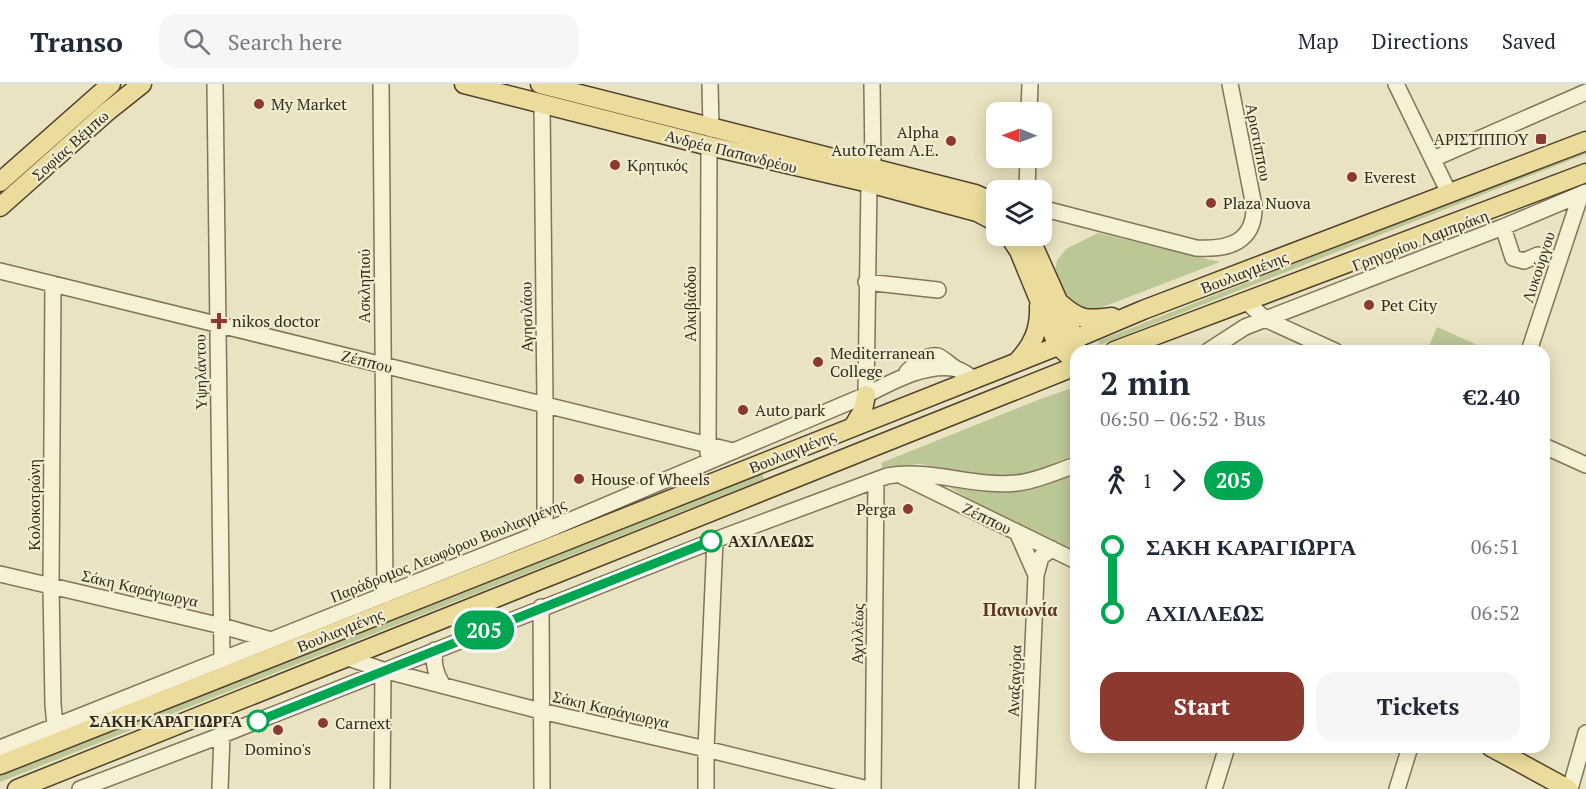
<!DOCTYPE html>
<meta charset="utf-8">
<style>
body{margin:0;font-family:"PT Serif",serif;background:#f6f6f7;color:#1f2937;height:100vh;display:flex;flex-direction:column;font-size:22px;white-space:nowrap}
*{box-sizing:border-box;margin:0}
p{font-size:20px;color:#747a83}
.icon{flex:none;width:33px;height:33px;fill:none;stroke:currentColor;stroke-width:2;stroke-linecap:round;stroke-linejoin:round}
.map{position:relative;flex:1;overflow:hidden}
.sheet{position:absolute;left:1070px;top:261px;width:480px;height:408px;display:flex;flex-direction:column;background:#fff;border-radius:18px;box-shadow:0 3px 15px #0003}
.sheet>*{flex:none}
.badge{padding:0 12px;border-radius:20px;font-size:21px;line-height:39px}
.needle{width:39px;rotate:271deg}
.fabs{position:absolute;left:986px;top:18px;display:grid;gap:12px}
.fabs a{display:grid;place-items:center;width:66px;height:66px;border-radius:12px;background:#fff;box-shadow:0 3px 15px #0003;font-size:30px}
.map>.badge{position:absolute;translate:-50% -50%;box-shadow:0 0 0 3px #fff}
.legs{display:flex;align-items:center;gap:9px;height:66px;padding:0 30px;font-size:20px}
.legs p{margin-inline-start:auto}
.headline{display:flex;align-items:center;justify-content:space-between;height:102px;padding:0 30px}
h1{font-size:33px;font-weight:800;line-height:45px}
.cta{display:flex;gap:12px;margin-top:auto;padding:12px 30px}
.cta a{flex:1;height:69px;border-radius:18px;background:#8c392f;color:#fff;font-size:24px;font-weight:800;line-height:69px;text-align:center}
.cta a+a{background:#f6f6f7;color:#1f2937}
ul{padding:0 30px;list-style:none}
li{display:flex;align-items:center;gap:21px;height:66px;font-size:22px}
li i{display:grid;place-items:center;width:9px;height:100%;margin:0 8px;background:currentColor}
li i::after{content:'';width:15px;height:15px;margin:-8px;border:4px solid;border-radius:50%;background:#fff}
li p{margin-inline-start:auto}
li:first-child i{background:linear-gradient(#0000 50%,currentColor 0)}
li:last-child i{background:linear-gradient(currentColor 50%,#0000 0)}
header{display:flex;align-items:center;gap:36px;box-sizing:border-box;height:84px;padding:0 30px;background:#fff;border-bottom:2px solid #e0e1e3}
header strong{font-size:28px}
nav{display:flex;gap:33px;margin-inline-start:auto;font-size:21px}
.search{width:420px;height:54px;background:#f6f6f7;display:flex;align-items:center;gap:15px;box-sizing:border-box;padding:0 21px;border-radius:18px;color:#747a83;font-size:22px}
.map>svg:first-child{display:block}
.green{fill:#bcc796}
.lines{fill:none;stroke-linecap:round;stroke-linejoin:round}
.minor-casing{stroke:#82745a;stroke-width:18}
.major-casing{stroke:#50422e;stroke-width:21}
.minor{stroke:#f6f0d4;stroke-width:15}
.major{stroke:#ebdc9b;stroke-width:18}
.line-1-casing{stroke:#fff;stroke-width:14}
.line-1{stroke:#00a651;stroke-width:9}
.poi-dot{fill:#8c392f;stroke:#f2ecd0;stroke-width:2}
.stop-1-dot{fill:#fff;stroke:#00a651;stroke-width:3}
.labels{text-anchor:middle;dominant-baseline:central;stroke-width:4.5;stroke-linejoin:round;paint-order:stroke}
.poi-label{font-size:16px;fill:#332a1d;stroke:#f2ecd0;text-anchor:start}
.street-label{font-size:16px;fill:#332a1d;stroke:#f2ecd0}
.stop-label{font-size:16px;font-weight:bold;fill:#332a1d;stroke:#f2ecd0;text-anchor:start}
.neighbourhood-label{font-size:18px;font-weight:bold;fill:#5c3420;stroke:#f2ecd0}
</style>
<header>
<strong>Transo</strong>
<div class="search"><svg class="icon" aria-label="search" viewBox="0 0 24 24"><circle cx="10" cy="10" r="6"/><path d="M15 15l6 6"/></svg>Search here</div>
<nav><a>Map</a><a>Directions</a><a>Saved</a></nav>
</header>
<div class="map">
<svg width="1586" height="705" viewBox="0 0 1586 705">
<rect width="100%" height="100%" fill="#eae3c1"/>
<path class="green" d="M1586,65V70L1100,261L1098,257Z
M1098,149L1220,178L1087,229L1066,217L1055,187L1057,176L1066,165Z
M1437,243L1491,267H1427Z
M1075,303V371L1033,387L1020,392L1004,393L953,386L920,380L883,384L881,379L1043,314Z
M1075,385V469L978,420L944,400L1004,409L1034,402Z
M762,390L764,395L0,698V691Z"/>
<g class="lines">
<g class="minor-casing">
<path id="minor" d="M215,0L222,576
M381,0L385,511
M710,0L711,45
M872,0L873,83
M1396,0L1449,109
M542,20L545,321V447
M1029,28L1030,0
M1433,75L1586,8
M1027,106L1028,74
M1041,124L1196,164C1227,166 1255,159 1254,122L1230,0
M1503,143L1513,174L1524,177L1538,171
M0,187L733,367
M866,198L938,206
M53,200L51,502L53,620L55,642
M1246,217L1265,235L1335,267
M1208,267L1245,243L1503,143L1586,108
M1529,267L1581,110
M907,288C913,281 927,270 938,272C943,274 950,281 955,284
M866,311L869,99
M1544,362L1586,381
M708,369L709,62
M902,392L1076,477
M1017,448L1036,491
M0,490L222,542L271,556
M541,523L542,705
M435,566C433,579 435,588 442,600
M348,574L383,586L541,627L706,665L868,705
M0,664L545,447L866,311C892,298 923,280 953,284C960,285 968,291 974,295
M80,705L222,651L715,456L887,392C931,384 974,404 1017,399C1037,397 1057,387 1076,381
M220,705L222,651
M382,705L383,586
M706,705V665L715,456
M873,705L876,396
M1027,705L1036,491L1041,473L1052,465
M1214,705L1227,663
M1397,705L1410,663
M1570,705L1586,649"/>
</g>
<g class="major-casing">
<path id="major" d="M464,0L709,62L869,99L977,128L996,138
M540,0L975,110L996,119
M0,98L111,0
M0,123L108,27L142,0
M1009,152L1019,167L1058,262L1076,278
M1029,152L1075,255L1076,266
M1061,220C1080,237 1088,236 1112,233
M1114,267L1586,89
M1017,278C1033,261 1040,245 1039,222
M853,343L863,326L866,311
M1491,663L1568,705
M0,681L1058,262L1143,226L1586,57
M17,705L1076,282"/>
</g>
<use href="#minor" class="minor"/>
<use href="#major" class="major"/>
</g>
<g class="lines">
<g class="line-1-casing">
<path id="line-1" d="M258,637L711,457"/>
</g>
<use href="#line-1" class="line-1"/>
</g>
<g class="poi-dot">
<circle cx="259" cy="20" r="6"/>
<rect x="1535" y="49" width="12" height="12" rx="3"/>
<circle cx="951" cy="57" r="6"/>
<circle cx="615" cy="81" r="6"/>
<circle cx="1352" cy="93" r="6"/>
<circle cx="1211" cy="119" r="6"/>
<circle cx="1369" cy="221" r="6"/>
<path d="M216 228h6v6h6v6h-6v6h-6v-6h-6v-6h6z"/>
<circle cx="818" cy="278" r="6"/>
<circle cx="743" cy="326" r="6"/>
<circle cx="579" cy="395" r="6"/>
<circle cx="908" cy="425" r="6"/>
<circle cx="323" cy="639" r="6"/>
<circle cx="278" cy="646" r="6"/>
</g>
<g class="stop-1-dot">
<circle cx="711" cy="457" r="10"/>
<circle cx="258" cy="637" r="10"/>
</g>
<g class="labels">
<g class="poi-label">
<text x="271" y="20">My Market</text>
<text x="939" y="48" text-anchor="end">Alpha<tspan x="939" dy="18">AutoTeam Α.Ε.</tspan></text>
<text x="1529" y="55" text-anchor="end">ΑΡΙΣΤΙΠΠΟΥ</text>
<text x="627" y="81">Κρητικός</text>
<text x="1364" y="93">Everest</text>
<text x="1223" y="119">Plaza Nuova</text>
<text x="1381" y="221">Pet City</text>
<text x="232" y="237">nikos doctor</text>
<text x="830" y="269">Mediterranean<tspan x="830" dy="18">College</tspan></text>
<text x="755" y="326">Auto park</text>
<text x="591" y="395">House of Wheels</text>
<text x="896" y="425" text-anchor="end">Perga</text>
<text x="335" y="639">Carnext</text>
<text x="278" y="665" text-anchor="middle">Domino's</text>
</g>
<g class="street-label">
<text transform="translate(1259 58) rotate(79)">Αριστίππου</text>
<text transform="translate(70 61) rotate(-42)">Σοφίας Βέμπω</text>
<text transform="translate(731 67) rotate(14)">Ανδρέα Παπανδρέου</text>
<text transform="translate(1420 156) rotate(-21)">Γρηγορίου Λαμπράκη</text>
<text transform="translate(1538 183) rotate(-72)">Λυκούργου</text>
<text transform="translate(1244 188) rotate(-21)">Βουλιαγμένης</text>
<text transform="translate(364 202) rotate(-90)">Ασκληπιού</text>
<text transform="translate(690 220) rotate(-90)">Αλκιβιάδου</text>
<text transform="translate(526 233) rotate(-91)">Αγησιλάου</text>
<text transform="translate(367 277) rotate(14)">Ζέππου</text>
<text transform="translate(200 288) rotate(-91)">Υψηλάντου</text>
<text transform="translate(792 367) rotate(-22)">Βουλιαγμένης</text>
<text transform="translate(34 421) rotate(-90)">Κολοκοτρώνη</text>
<text transform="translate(987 434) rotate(26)">Ζέππου</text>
<text transform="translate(448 466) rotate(-22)">Παράδρομος Λεωφόρου Βουλιαγμένης</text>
<text transform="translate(140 504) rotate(13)">Σάκη Καράγιωργα</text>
<text transform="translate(340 546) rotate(-22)">Βουλιαγμένης</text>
<text transform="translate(857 550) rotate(-89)">Αχιλλέως</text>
<text transform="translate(1014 597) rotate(-88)">Αναξαγόρα</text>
<text transform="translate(611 625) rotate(13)">Σάκη Καράγιωργα</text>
</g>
<g class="stop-label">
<text x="728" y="457">ΑΧΙΛΛΕΩΣ</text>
<text x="242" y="637" text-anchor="end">ΣΑΚΗ ΚΑΡΑΓΙΩΡΓΑ</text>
</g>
<g class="neighbourhood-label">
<text x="1020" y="525">Πανιωνία</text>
</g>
</g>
</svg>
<div class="fabs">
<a><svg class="needle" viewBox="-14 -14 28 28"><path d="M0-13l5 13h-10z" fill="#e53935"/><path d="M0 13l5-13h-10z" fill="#747a83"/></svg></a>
<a><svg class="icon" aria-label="layers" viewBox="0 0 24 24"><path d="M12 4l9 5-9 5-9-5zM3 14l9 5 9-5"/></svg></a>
</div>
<b class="badge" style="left:484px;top:546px;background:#00a651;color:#fff">205</b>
<section class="sheet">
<div class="headline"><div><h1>2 min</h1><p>06:50 – 06:52 · Bus</p></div><b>€2.40</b></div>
<div class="legs"><svg class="icon" aria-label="walk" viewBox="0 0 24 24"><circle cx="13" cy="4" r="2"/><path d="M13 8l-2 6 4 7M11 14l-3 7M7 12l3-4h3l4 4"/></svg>1<svg class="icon" aria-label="forward" viewBox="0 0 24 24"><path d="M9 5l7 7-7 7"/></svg><b class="badge" style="background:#00a651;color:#fff">205</b></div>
<ul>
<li><i style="color:#00a651"></i><b>ΣΑΚΗ ΚΑΡΑΓΙΩΡΓΑ</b><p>06:51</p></li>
<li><i style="color:#00a651"></i><b>ΑΧΙΛΛΕΩΣ</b><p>06:52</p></li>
</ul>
<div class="cta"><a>Start</a><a>Tickets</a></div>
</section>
</div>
